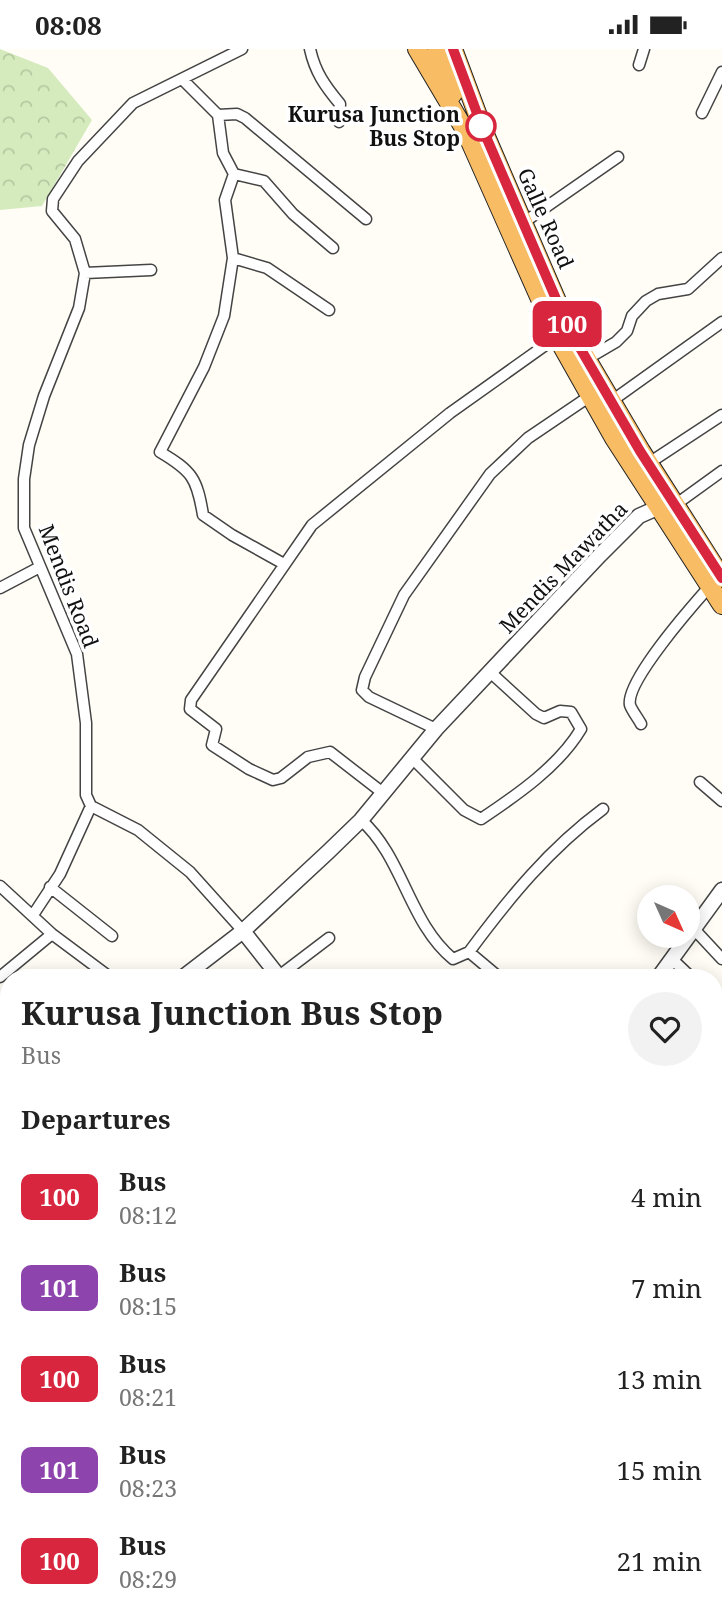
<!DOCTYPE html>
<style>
body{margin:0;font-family:"Noto Serif",serif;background:#f2f2f2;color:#222;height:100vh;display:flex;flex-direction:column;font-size:26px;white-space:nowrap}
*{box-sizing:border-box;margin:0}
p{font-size:23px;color:#767676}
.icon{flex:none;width:38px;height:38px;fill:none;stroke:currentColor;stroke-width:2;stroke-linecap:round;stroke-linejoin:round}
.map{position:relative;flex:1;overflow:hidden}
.sheet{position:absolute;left:0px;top:920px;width:723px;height:653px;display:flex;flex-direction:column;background:#fff;border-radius:28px 28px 0 0;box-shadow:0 4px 18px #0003}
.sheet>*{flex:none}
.badge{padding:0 14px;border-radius:10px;font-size:24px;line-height:46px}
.needle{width:46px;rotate:135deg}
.controls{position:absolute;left:637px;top:836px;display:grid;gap:14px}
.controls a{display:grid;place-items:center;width:63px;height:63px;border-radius:50%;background:#fff;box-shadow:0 4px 18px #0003;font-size:35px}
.map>.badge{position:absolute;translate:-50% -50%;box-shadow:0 0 0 4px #fff}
h2{padding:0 21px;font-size:26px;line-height:63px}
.round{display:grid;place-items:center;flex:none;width:74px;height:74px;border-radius:37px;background:#f2f2f2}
.summary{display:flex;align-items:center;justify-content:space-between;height:119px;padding:0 21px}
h1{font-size:33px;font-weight:700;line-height:52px}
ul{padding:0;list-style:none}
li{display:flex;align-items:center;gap:21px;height:91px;padding:0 21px}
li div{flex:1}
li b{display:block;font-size:26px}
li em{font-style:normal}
li .badge{min-width:77px;font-weight:700;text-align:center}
.status{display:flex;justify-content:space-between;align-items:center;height:49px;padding:0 35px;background:#fff;direction:ltr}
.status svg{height:19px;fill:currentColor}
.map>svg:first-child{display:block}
.park{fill:url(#park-crowns)}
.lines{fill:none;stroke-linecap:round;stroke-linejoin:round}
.minor-casing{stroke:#444;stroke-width:13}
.tertiary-casing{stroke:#444;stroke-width:17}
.primary-casing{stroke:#222;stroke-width:20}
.trunk-casing{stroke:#222;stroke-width:20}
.minor{stroke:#fff;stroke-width:10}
.tertiary{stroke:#fff;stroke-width:14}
.primary{stroke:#f9d66b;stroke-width:18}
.trunk{stroke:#f7bc64;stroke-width:18}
.line-casing{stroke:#fff;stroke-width:16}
.line{stroke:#d7263d;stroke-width:10}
.stop-dot{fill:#fff;stroke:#d7263d;stroke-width:3.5}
.labels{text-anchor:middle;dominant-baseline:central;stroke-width:7;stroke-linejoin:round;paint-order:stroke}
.stop-label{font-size:21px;font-weight:bold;fill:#111;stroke:#fff;text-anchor:end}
.street-label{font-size:21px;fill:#111;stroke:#fff}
</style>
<div class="status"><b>08:08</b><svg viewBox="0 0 49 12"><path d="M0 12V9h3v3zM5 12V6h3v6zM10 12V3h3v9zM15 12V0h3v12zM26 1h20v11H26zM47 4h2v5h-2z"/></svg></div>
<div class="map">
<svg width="722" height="1572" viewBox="0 0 722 1572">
<defs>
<pattern id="park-crowns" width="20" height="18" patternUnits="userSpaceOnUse" patternTransform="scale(1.75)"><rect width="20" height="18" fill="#d5ebbd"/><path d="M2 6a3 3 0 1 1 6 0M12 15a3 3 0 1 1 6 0" fill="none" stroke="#b6c8a1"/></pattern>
</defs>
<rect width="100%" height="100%" fill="#fffdf5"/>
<path class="park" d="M0,0L48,19L92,71L42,157L0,161Z"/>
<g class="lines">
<g class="minor-casing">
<path id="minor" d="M242,0L133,54L78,112L53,150L52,162L75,190L85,224L79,259L44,347L29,396L24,430V479L77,605L86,674V746L91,757L138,781L190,823L243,882
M310,0C315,23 325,37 340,55L339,73
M639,16L644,0
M183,31L218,66L223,104L234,125L225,151L233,209L224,267L204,318L160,403C192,422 197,429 203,466L232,486L284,515
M702,64L722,23
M218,66L237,65L245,69L366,170
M234,125L264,132L293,165L333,199
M523,174L618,108
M233,209L267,219L329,261
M85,224L151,221
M587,310L616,293L627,282L632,267L646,252L658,245L688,240L722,209
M613,351L722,273
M649,414L722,366
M675,456L722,422
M0,539L38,519
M641,675C638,669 632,662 630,656C625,633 693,556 709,538
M436,680L369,648L362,641L365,628L404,546L490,425L528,389L590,347
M413,710L464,761L481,770C517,746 559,717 581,680L571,663L560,662L544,669L536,665L490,623
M700,733L722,752
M383,744L330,703L308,708L281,729L273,731L249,720L212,696L216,680L190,660L191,651L312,476L450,364L561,285
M361,771C403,808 409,874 453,910L469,903L500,929
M0,837L52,885L111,929
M50,838L112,887
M33,866L60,825L91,757
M694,880L722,910
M469,903C509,849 549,800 603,760
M672,910L692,929
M279,927L329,889
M0,928L52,885
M714,950L722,957
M714,1117L722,1122
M0,1214L9,1222
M0,1252L9,1260
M714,1256L722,1235
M0,1431L9,1433
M0,1486L9,1476
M0,1493L9,1502
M714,1556L722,1563
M54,1564L55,1572
M306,1564L325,1572
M534,1564L545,1572
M414,1572L418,1564"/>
</g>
<g class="tertiary-casing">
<path id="tertiary" d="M243,882L280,929
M182,929L243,882L328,803L361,771L436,680L600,506L639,467L666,455
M658,929L722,841
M0,1062L9,1054"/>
</g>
<g class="primary-casing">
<path id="primary" d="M714,1531L722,1524
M664,1572L671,1564"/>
</g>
<g class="trunk-casing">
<path id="trunk" d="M417,0L465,81L557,288L614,389L722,556
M437,0L453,45
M453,0L484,83L569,280L641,402L722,529"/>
</g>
<use href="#minor" class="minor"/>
<use href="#tertiary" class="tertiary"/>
<use href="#primary" class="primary"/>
<use href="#trunk" class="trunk"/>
</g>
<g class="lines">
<g class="line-casing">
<path id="line" d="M453,0L484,83L569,280L640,402L722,529"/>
</g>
<use href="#line" class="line"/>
</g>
<circle class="stop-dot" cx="481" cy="77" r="14"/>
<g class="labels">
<g class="stop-label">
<text x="460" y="65">Kurusa Junction<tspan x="460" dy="24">Bus Stop</tspan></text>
</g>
<g class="street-label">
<text transform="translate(546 169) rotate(66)">Galle Road</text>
<text transform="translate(563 518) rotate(-46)">Mendis Mawatha</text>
<text transform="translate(69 537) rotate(69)">Mendis Road</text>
</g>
</g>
</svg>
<div class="controls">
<a><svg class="needle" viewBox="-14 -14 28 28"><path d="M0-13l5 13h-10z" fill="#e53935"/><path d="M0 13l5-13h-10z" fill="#767676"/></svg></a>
</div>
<b class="badge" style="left:567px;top:275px;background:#d7263d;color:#fff">100</b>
<section class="sheet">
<div class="summary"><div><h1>Kurusa Junction Bus Stop</h1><p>Bus</p></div><a class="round"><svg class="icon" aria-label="heart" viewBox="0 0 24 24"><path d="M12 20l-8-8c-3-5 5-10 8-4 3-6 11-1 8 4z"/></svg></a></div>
<h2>Departures</h2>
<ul>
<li><span class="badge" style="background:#d7263d;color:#fff">100</span><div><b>Bus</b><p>08:12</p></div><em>4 min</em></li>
<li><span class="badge" style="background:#8e44ad;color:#fff">101</span><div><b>Bus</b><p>08:15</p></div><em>7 min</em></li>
<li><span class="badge" style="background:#d7263d;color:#fff">100</span><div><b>Bus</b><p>08:21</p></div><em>13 min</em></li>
<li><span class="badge" style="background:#8e44ad;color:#fff">101</span><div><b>Bus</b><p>08:23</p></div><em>15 min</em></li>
<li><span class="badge" style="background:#d7263d;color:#fff">100</span><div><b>Bus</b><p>08:29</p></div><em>21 min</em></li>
</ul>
</section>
</div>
